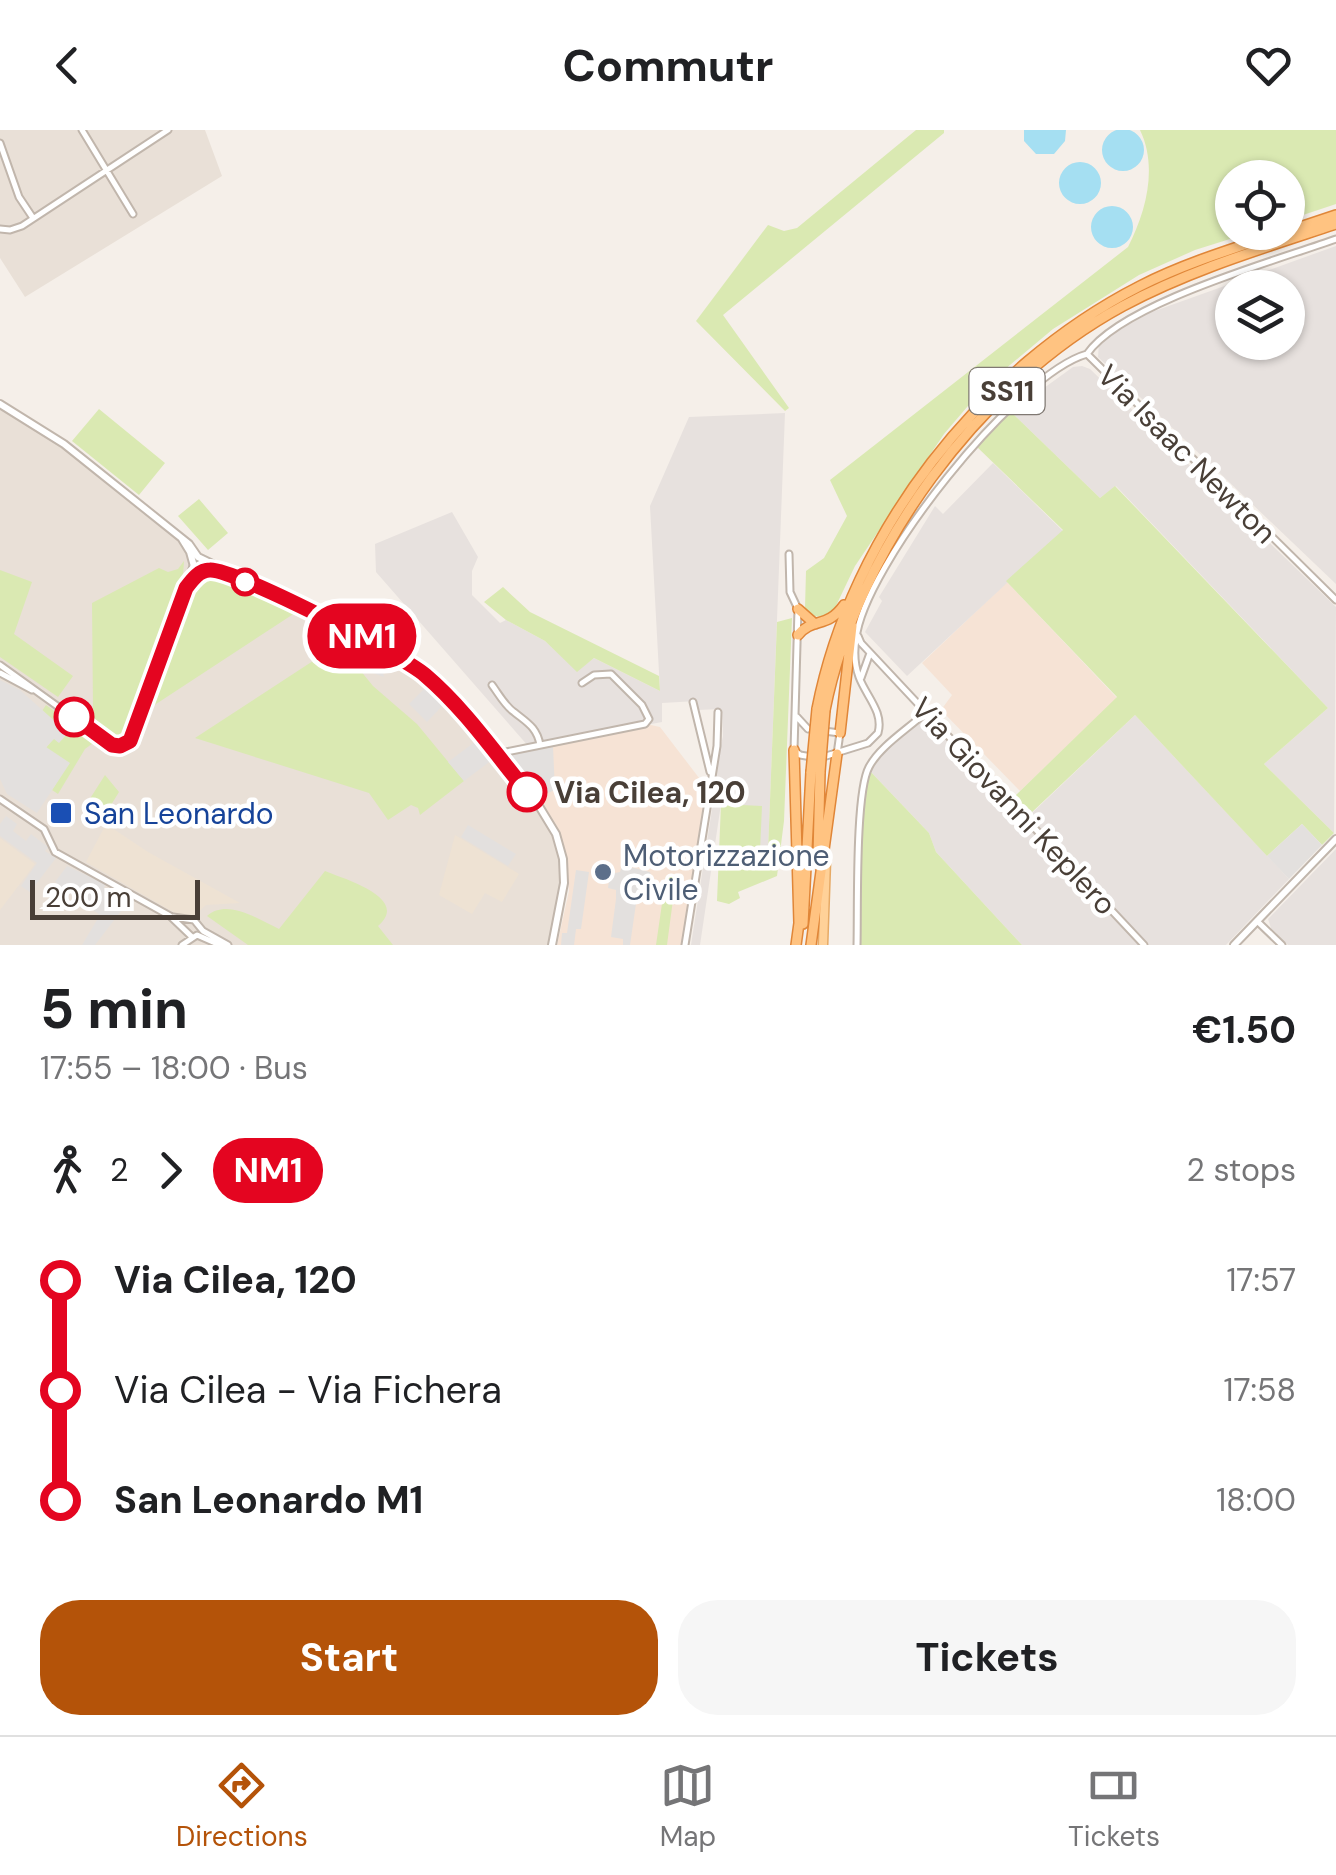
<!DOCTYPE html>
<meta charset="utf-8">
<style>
body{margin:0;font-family:"DM Sans",sans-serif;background:#f6f6f6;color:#202124;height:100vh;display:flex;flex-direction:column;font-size:38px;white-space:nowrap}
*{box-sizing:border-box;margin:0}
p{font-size:32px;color:#757577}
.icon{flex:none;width:55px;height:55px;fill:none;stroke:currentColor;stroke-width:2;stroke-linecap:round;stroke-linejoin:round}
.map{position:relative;height:815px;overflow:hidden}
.sheet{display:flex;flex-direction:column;background:#fff;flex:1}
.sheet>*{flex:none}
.badge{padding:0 20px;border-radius:32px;font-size:35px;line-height:65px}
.fabs{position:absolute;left:1215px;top:30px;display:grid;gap:20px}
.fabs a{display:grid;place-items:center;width:90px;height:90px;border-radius:50%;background:#fff;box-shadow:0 2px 8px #0004;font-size:50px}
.scale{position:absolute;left:30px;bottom:25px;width:170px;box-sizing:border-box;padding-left:10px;border:5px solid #493f37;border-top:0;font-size:28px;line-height:35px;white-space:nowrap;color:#493f37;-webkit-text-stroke:8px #fff;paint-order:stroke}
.map>.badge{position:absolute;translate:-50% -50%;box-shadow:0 0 0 5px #fff}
.legs{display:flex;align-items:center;gap:15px;height:110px;padding:0 40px;font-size:32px}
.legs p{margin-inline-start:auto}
.headline{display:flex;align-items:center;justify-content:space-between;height:170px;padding:0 40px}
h1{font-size:55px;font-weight:700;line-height:75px}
.cta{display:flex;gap:20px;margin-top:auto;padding:20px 40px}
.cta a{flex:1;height:115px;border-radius:40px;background:#b45309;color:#fff;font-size:40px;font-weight:700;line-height:115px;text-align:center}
.cta a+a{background:#f6f6f6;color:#202124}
ul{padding:0 40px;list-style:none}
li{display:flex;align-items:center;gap:35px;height:110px;font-size:38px}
li i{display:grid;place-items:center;width:15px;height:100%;margin:0 12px;background:currentColor}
li i::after{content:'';width:25px;height:25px;margin:-12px;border:8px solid;border-radius:50%;background:#fff}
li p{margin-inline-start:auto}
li:first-child i{background:linear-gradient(#0000 50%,currentColor 0)}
li:last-child i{background:linear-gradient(currentColor 50%,#0000 0)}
header{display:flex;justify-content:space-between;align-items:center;height:130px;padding:0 40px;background:#fff;font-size:45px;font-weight:700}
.dock{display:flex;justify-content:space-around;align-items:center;height:140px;border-top:2px solid #e0e0e0;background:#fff;font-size:28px;color:#757577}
.dock a{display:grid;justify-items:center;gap:5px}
.dock .active{color:#b45309}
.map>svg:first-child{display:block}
.residential{fill:#e9e0d7}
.commercial{fill:#f6e3d5}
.industrial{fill:#e7e1de;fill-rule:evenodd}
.education{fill:#eee2d3}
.green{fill:#dae9b2}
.parking{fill:#e3e0de}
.water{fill:#a5dff2}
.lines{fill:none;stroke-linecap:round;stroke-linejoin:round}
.minor-casing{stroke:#c1b6ac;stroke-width:9}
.tertiary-casing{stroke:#c1b6ac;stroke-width:10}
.primary-casing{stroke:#e6aa66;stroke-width:11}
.trunk-casing{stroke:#e08638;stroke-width:12}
.minor{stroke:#fff;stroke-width:5}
.tertiary{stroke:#fff;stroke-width:6}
.primary{stroke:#ffd198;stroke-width:8}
.trunk{stroke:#ffc381;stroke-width:9}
.trunk-bridge-casing{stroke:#e08638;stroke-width:12;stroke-linecap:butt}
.trunk-bridge{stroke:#ffc381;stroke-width:9}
.line-1-casing{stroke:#fff;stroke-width:22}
.line-1{stroke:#e40520;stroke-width:15}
.stop-1-dot{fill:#fff;stroke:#e40520;stroke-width:5}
.transit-dot{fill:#1a4fb4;stroke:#fff;stroke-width:4}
.service-dot{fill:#5c6f8a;stroke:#fff;stroke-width:4}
.labels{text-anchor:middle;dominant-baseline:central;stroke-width:9;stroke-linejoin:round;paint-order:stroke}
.shield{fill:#fff;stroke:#807973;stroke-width:2.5}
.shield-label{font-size:28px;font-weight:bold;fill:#493f37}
.street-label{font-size:30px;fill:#493f37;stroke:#fff}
.stop-label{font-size:30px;font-weight:bold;fill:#493f37;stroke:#fff;text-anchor:start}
.transit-label{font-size:30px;fill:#164399;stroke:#fff;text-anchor:start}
.service-label{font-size:30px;fill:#4e5e75;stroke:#fff;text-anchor:start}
</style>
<header><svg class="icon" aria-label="back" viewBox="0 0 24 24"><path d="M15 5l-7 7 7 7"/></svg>Commutr<svg class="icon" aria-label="heart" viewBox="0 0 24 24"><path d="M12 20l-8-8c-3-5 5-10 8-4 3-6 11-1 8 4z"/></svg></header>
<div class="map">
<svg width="1336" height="815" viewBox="0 0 1336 815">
<rect width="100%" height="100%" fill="#f5efe9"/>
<path class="residential" d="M0,0H205L222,46L25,167L0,128Z
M0,277L63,315L180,410L193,441L215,442L379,518L423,548L443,567L550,693L564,737L551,815H0Z"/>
<path class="commercial" d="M1007,452L1117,568L1020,661L941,580L952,565L922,533Z
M646,594L660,597L706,657L682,815H557L569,761L564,717L558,698L542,672L501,624Z"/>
<path class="industrial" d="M1336,116V454L1098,227L1099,212L1149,183ZM1232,158H1288V212H1232Z
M1082,236L1090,239L1336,477L1334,703L1264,634L1328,578L1116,356L1100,368L1011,282L1073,237Z
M785,283L768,722L760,721L721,674L700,815H691L715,660L712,659L723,606L722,579L697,580V571L662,573V592L529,617L376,442L375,414L452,382L478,427L472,441V465L500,493L506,490L545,511L577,541L594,528L660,561L650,376L689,287Z
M993,333L1063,401L907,546L865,502L882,471L879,467L935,376L943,384Z
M925,582L1010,671L1014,667L1030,685L1135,585L1289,749L1226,815H1022L936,722L929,703L868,639Z
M1336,719V815H1288L1271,798L1268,789Z"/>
<path class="education" d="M106,694L148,722L240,773L206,775L193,787L175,783L86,732Z
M455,705L519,744L502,772L485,763L472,784L439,765Z
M0,708L35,734L0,780Z"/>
<path class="green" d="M916,0H944V3L723,185L789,278L785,281L696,191L768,95L784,101L797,98Z
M1140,0H1336V74L1288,90V48H1232V102L1249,103L1195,120L1139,145L1053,199L985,256L944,304L855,436L834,480L823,487L813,486L805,478L806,441L824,428L847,386L830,350L1128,117C1146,82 1158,37 1140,0Z
M99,279L165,333L139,365L72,311Z
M1011,282L1100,368L1115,356L1328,578L1264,634L1334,703L1322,715L1302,694L1267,726L1135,585L1029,685L1014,667L1117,567L1006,451L1063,400L977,317Z
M199,369L228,403L208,420L178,386Z
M184,431L183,446L127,600L121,606L110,605L72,577L74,572H81L82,581H93L92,473L159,438L168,442L178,439Z
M0,440L32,452L14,504L73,546L58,567L0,527Z
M211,445L221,446L295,483L153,576L193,463L202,449Z
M503,457L530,482L659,546L660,561L594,528L577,542L545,511L506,490L484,472Z
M792,488L784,691L777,746L738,762L740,768L729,774L717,771L721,674L762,676L760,721H768L777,492Z
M339,514L373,556L417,594L464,651L420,685L418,678L411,675L388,690L369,663L195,608Z
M46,575L96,611L85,619L58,664L52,660L69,633L46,618L54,608L58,612L67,603L42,581Z
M868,639L929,703L936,722L1022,815H857L860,710Z
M105,645L119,662L103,688L84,678Z
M325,741C344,749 411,768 378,796L393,815H248L207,786C227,768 258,789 279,799Z
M666,746L676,747L667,815H656Z"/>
<path class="parking" d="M351,509L378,521L384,547L359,538L342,515Z
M0,550L20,560L68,603L59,613L54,609L46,617L70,633L37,683L7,664L0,649Z
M428,555L445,573L427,592L409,574Z
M476,611L492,630L464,651L448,632Z
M553,617L555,660L540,666L509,628L511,625Z
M6,686L17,694L13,701L26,711L31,704L48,717L45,721L56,728L30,762L21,756L37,733L0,706V694Z
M1302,694L1322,715L1289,749L1267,726Z
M468,695L516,724L508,736L461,707Z
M622,735L650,742L652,750H648L646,761L638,760L630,815H623V809L611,807L616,769V760L608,758L610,744L620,742Z
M67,736L105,754L104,759L108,758L128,772L95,815H82L100,785L55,752Z
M576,740L589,742L581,799H576L574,815H561L562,803H567Z"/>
<path class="water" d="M1102 20a21 21 0 1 1 42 0a21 21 0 1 1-42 0Z
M1024,0H1066L1065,11L1054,24H1036L1024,11Z
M1059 53a21 21 0 1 1 42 0a21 21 0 1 1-42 0Z
M1091 97a21 21 0 1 1 42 0a21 21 0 1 1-42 0Z"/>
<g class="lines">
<g class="minor-casing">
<path id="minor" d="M82,0L133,84
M0,13L19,67L33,88
M0,99L10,100L22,96L168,0
M1087,224C1122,173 1275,131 1336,109
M789,424L790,462L798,479L794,620L800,625L812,627
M858,506L861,513L1144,815
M0,535L110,614C131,621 136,600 142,585L193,436
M0,543L32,560
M861,548L870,523
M492,555C498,563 505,576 514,582C526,592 537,597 540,615
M693,572L710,642
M797,587L808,599
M824,601L840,603L837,624
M496,624L645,594L649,589L642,575L611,544L594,545L582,553
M823,627L868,613L878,603C884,582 866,566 859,547C855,536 854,521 856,509C863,437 1016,244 1087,224L1336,470
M0,669L44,699L55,722L170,786L192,807
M173,787L194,790L203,801L228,815
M1257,791L1282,815
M182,815L197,805L220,815
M685,815L717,616L718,582
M857,815C858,780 855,663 869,637C880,616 908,599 925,583"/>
</g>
<g class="tertiary-casing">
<path id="tertiary" d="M0,274L64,314L189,414L198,427L235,445
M182,409L190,422L195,440L222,443L388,519L421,541L449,569L539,676L556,704L563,729L564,753L552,815
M1234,815L1336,709"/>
</g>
<g class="primary-casing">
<path id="primary" d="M823,815L826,730"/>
</g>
<g class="trunk-casing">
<path id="trunk" d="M1288,101L1336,85
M798,479L815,494
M798,505C813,487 827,499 844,475
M817,579C851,404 981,237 1140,156C1185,133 1235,118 1283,102
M825,580C857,420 979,254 1123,176C1190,140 1264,118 1336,94
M840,603L852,496
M794,620L799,793L796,815
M818,728L820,642
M803,794L811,642
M811,815L837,624"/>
</g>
<use href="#minor" class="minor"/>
<use href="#tertiary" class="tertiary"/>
<use href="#primary" class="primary"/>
<use href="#trunk" class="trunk"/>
<g class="trunk-bridge-casing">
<path id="trunk-bridge" d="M811,642L817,579
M820,642L825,580"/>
</g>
<use href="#trunk-bridge" class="trunk-bridge"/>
</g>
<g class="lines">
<g class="line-1-casing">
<path id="line-1" d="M74,587L112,615L120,616L130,611L186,458C192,450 199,440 210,440C235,439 402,525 425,545C464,578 495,623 527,662"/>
</g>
<use href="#line-1" class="line-1"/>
</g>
<g class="stop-1-dot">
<circle cx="245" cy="452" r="12"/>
<circle cx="74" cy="587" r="18"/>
<circle cx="527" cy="662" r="18"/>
</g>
<rect class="transit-dot" x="49" y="671" width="24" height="24" rx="5"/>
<circle class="service-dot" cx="603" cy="742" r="10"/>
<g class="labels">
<rect class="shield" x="969.5" y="238" width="75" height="46" rx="8"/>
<g class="shield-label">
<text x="1007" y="261">SS11</text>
</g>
<g class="street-label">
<text transform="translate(1187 324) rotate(45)">Via Isaac Newton</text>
<text transform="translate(1014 676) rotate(47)">Via Giovanni Keplero</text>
</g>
<g class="stop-label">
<text x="554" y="662">Via Cilea, 120</text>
</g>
<g class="transit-label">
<text x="84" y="683">San Leonardo</text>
</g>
<g class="service-label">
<text x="623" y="725">Motorizzazione<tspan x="623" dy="34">Civile</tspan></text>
</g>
</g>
</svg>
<div class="fabs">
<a><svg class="icon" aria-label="locate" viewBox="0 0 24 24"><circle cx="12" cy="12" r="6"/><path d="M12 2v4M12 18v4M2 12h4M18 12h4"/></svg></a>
<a><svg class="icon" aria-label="layers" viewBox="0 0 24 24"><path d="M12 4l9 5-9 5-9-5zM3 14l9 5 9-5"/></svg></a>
</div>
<div class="scale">200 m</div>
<b class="badge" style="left:362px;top:506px;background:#e40520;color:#fff">NM1</b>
</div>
<section class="sheet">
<div class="headline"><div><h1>5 min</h1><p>17:55 – 18:00 · Bus</p></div><b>€1.50</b></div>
<div class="legs"><svg class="icon" aria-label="walk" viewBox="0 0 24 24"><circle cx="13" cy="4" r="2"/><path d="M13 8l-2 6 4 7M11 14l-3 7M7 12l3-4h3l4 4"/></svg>2<svg class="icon" aria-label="forward" viewBox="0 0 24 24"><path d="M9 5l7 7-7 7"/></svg><b class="badge" style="background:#e40520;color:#fff">NM1</b><p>2 stops</p></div>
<ul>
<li><i style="color:#e40520"></i><b>Via Cilea, 120</b><p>17:57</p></li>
<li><i style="color:#e40520"></i><span>Via Cilea - Via Fichera</span><p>17:58</p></li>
<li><i style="color:#e40520"></i><b>San Leonardo M1</b><p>18:00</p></li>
</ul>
<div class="cta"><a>Start</a><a>Tickets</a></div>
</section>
<nav class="dock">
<a class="active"><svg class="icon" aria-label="directions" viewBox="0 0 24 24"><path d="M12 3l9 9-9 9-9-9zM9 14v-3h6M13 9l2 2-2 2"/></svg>Directions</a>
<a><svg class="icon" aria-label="map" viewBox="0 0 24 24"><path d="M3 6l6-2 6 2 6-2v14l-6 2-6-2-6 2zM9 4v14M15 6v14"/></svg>Map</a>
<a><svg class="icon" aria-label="tickets" viewBox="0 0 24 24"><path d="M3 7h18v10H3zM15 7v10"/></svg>Tickets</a>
</nav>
